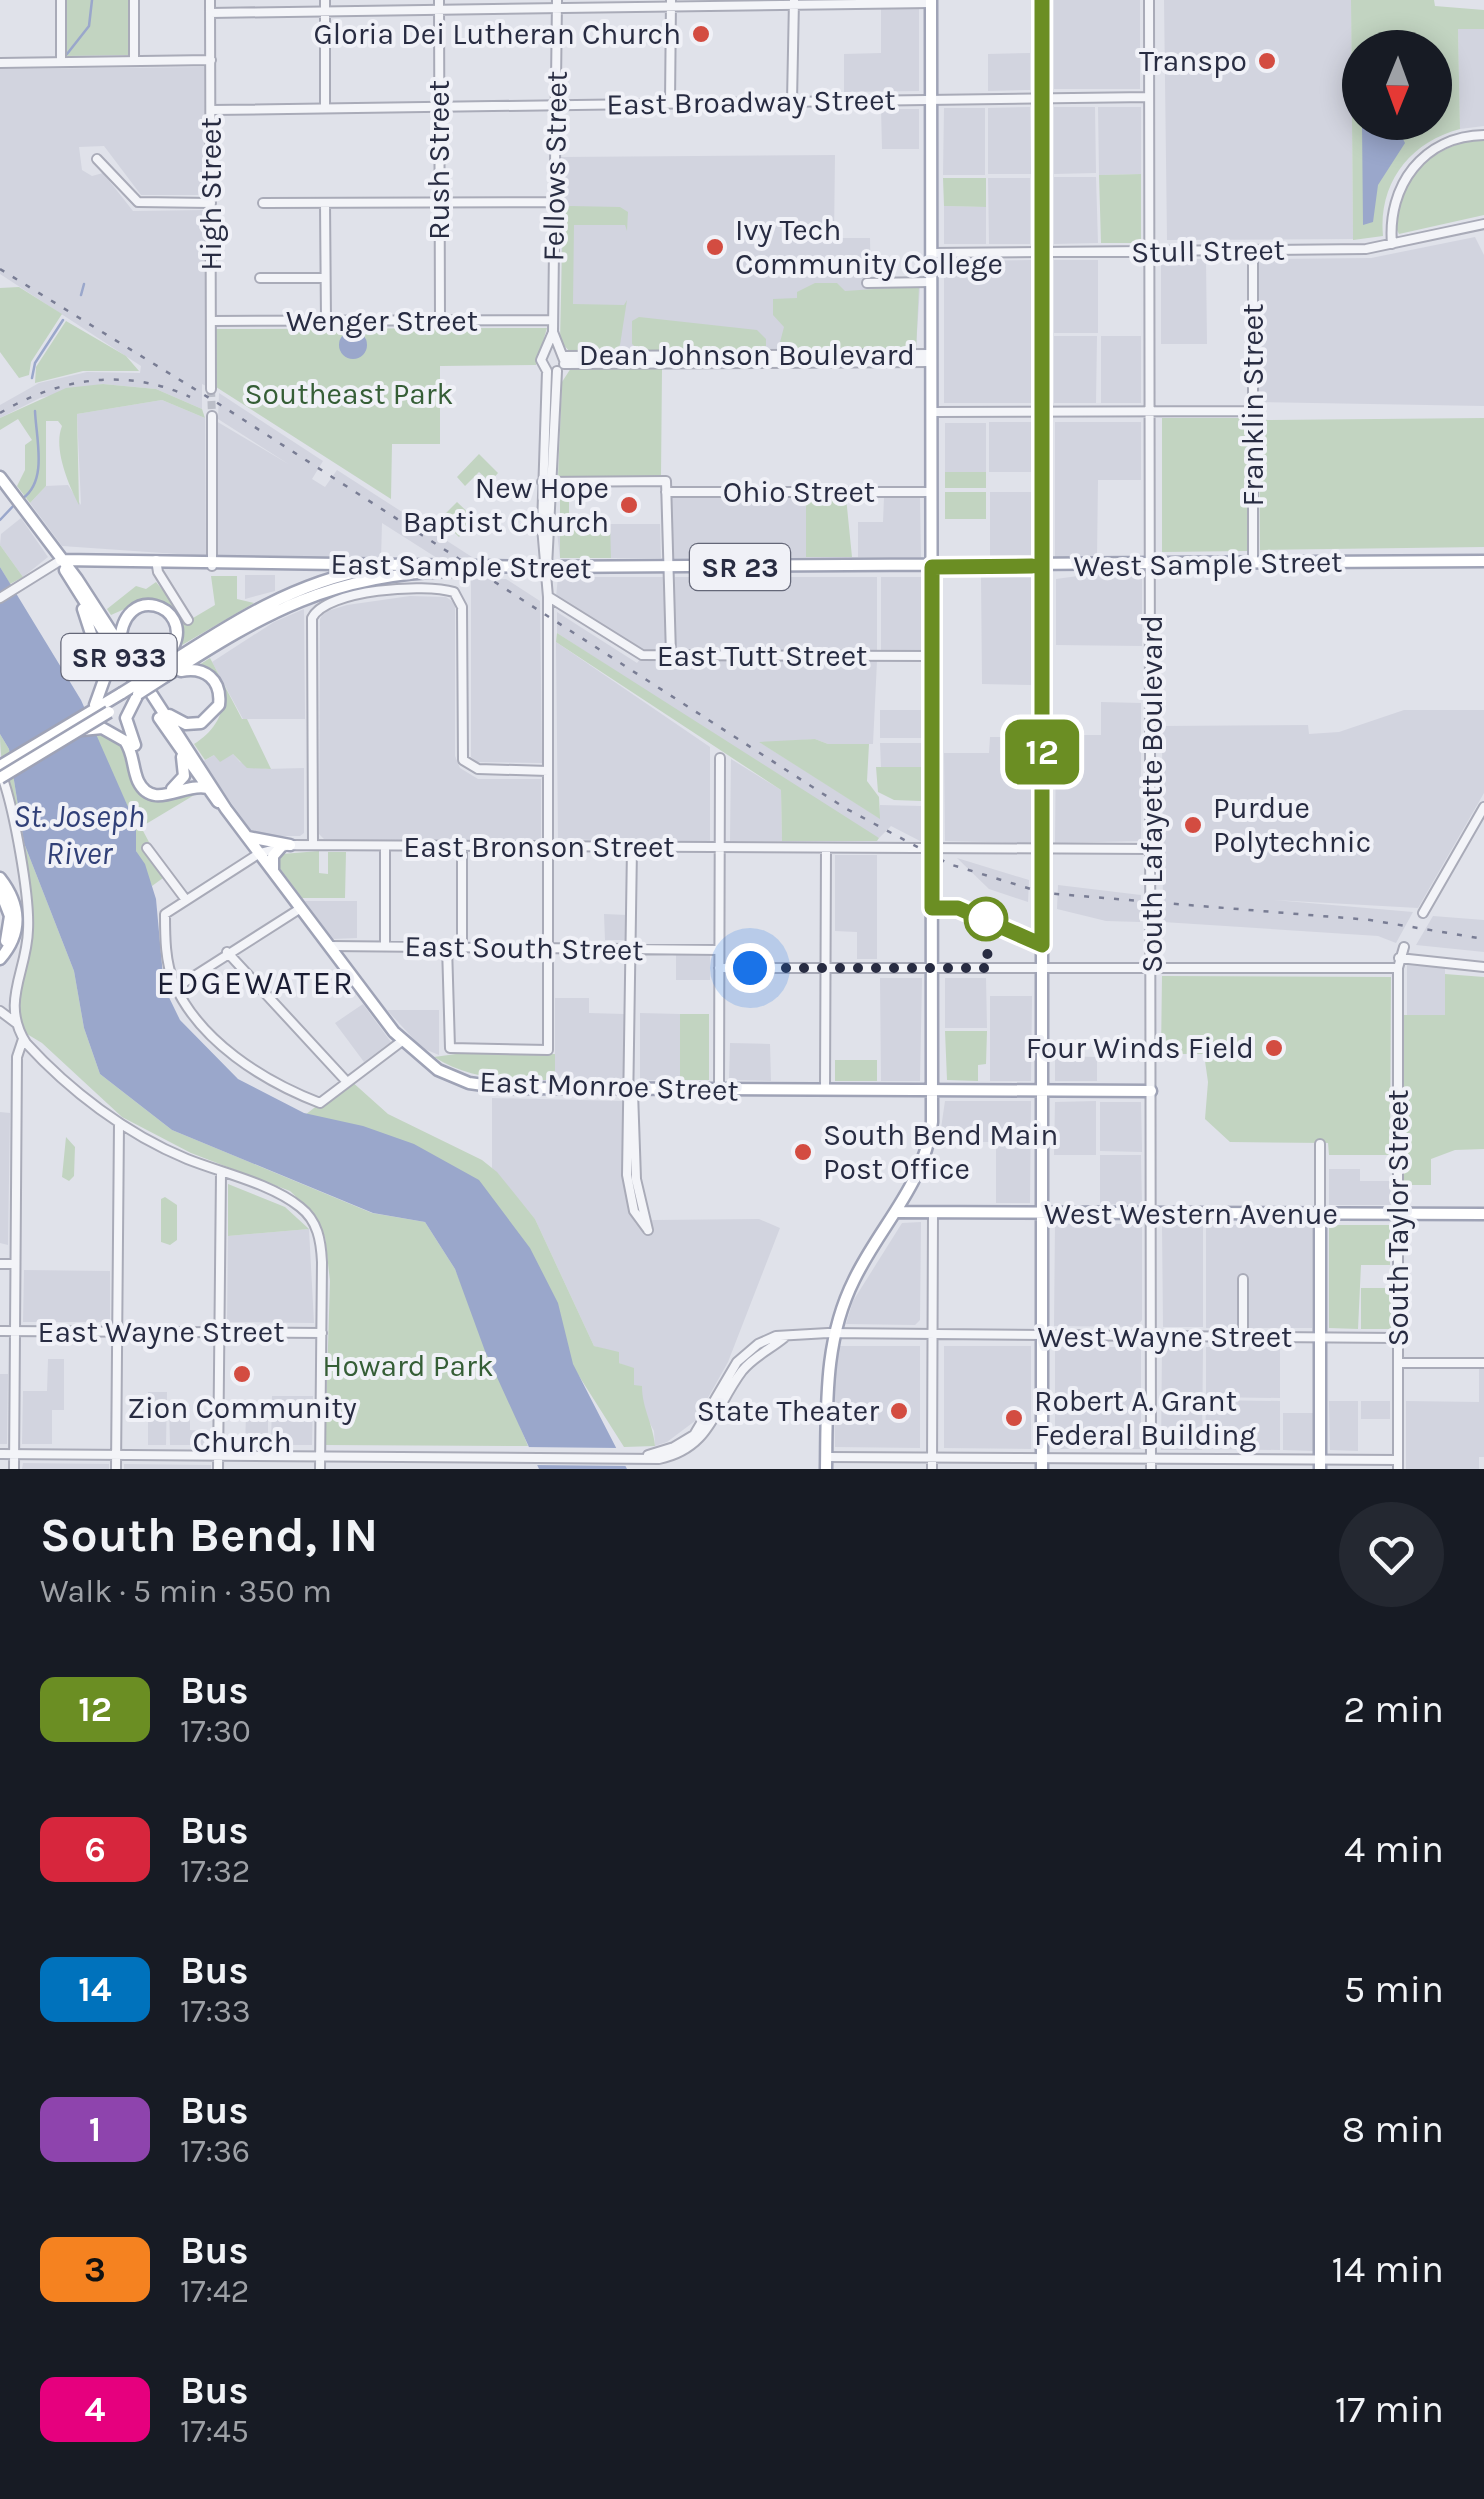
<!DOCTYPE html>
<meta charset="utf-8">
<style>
body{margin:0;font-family:Karla,sans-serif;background:#242831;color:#f1f3f6;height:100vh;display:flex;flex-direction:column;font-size:38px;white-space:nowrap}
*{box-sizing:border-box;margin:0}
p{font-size:32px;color:#9ea1a6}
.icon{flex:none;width:55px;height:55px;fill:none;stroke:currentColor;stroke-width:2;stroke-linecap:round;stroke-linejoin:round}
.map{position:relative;height:1469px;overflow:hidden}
.sheet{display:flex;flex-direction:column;background:#171b24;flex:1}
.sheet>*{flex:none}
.badge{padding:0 20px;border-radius:15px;font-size:35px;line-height:65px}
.needle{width:65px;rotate:181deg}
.fabs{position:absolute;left:1342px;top:30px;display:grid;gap:20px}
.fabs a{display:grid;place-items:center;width:110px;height:110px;border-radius:50%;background:#171b24;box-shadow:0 5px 25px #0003;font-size:50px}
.you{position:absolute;width:50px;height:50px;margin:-25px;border:8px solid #fff;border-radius:50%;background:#1a73e8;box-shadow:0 0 0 15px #1a73e833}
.map>.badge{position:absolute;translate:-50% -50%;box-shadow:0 0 0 5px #fff}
.round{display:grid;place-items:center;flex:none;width:105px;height:105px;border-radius:52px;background:#242831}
.overview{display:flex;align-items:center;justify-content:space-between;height:170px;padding:0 40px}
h1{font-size:48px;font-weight:700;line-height:75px}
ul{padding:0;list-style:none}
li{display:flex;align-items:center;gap:30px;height:140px;padding:0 40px}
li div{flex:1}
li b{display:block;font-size:38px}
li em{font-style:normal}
li .badge{min-width:110px;font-weight:700;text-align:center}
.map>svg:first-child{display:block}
.built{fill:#d2d4df}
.green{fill:#c2d4c1;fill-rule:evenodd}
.water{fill:#9aa7cb}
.pier{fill:#e0e2ea}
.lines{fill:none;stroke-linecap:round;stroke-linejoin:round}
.stream{stroke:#9aa7cb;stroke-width:2.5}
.minor-tunnel{stroke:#bbbec8;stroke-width:8;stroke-dasharray:8 4;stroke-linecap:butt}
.minor-casing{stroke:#a9abb8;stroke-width:12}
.major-casing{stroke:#9fa3b6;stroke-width:15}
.minor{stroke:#f3f4f8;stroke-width:8}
.major{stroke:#fff;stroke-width:10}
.rail{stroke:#797d94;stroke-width:2.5;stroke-dasharray:5 10;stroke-linecap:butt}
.major-bridge-casing{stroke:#9fa3b6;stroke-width:15;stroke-linecap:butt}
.major-bridge{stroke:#fff;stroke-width:10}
.line-casing{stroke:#fff;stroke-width:22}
.line{stroke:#6b8e23;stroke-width:15}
.walk{stroke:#282c42;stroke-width:10;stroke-dasharray:0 18}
.poi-dot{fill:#d34c41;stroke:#f0f1f7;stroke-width:4}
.stop-dot{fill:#fff;stroke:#6b8e23;stroke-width:5}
.labels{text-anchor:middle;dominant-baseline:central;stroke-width:8;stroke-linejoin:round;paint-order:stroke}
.shield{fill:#f0f1f7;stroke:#646778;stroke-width:2.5}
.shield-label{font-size:28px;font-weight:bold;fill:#282c42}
.poi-label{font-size:30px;fill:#282c42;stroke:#f0f1f7;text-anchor:end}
.street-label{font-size:30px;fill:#282c42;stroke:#f0f1f7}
.park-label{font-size:30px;fill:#355e36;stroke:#f0f1f7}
.water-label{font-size:32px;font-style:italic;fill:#314078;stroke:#f0f1f7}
.neighbourhood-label{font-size:32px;letter-spacing:2.5px;fill:#1a1d33;stroke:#f0f1f7}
</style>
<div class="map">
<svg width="1484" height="1469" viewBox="0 0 1484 1469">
<rect width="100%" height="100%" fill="#e0e2ea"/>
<path class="built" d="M1054,0H1140V89H1054Z
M1164,0H1351L1353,239L1167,240Z
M919,8V91L844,92V54L881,53V9Z
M1458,29H1484V126L1460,129Z
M1030,53V90L988,91V54Z
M204,67L205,195H141L104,146L79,147L82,170L92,176L103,173L133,211L205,210L206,386L202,384V409L156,389L103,384L40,398L0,418V405L39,383L87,372L140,373L141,366L0,274V69Z
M1030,107L1031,174H988V108Z
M1054,107H1095L1096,173L1054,174Z
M1098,107H1141V174L1099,175Z
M944,108H985V175H943Z
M881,109H919V149H882Z
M835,155L834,238H870L871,287H920L916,348L573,350L562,343L561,157Z
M1054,177H1096L1098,243L1054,244Z
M988,178H1030V244H989Z
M944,206L986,207V244H944Z
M1475,237L1484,255V406L1259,402L1258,259L1371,258Z
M1161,259H1206L1207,344H1161Z
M1031,260V403H944V261Z
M1054,260H1098V333H1054Z
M1054,336H1097L1096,403H1054Z
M1101,336H1141V403H1101Z
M219,393L323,461L312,479L325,487L337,470L472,557L437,558L382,523L381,559H218L216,421L290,465L218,419Z
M162,400L205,418L206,556L62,546L30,503L46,486L68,485L81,505L77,414Z
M989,422H1031V472H989Z
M1055,422H1141V480H1098L1097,558H1055Z
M945,423H986V472H945Z
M990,492H1031L1032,558H990Z
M671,497H806V557L671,558Z
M884,497H920L921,557H858V522H883Z
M21,518L48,557L23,577L0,545L1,534Z
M556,524H660L661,558H560Z
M1122,570H1142V646L1056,645V579Z
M245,575H275V591L245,599Z
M1031,576L1032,685L982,684L981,577Z
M667,577V651L639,650L556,597L558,577Z
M675,577H877V651L674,650Z
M881,577H921V652H881Z
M471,579H506L540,601L542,763L477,762L471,757Z
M410,596L446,597L455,603V756L460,768L478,779H541V844L379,843L324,839L319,834L320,619L324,612L347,605Z
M304,609L305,719H243L212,662L274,622Z
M557,612L637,663L640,659L877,661L873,744H828L815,739L761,743L879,818L880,805L921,806L922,842L891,826L879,838L859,830L557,633Z
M556,642L710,747V843L558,839Z
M1101,702L1141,703V841L1055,843L1056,735H1101Z
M880,710H921V738H880Z
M1404,710H1484V793L1418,908L1274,900L1413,912L1396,943L1378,936L1163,922L1162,726L1308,725L1309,734L1339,732Z
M990,737H1032L1031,843L945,841L944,753H989Z
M880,743H922V767H881Z
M233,754L240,762L266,769L304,768V833L300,836H255L202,762L214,755Z
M731,759L781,790L782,841H730Z
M835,855H877V959H857V932L835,931Z
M957,858L1029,880L1028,902L989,889Z
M1058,885L1141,895L1140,922L1106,921L1057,909Z
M305,901H357V938L332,939Z
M604,914L627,915V940H605Z
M1433,916L1484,920V952L1416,945Z
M676,955L710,956V980H676Z
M1407,965L1445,967V1015H1407Z
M880,978H922L920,1081H881Z
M945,978H986L987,1028H945Z
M990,996H1032L1031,1081H990Z
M555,998H589V1013L624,1014V1080H555Z
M363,1004L391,1042L364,1062L335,1023Z
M387,1010H439V1055L422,1048Z
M640,1013L680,1014V1080H640Z
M730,1043L770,1044L771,1081L729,1080Z
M1055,1056L1097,1057V1081H1055Z
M492,1098L622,1101L624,1184L636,1224L653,1220L759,1219L780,1228L728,1362L695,1421L667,1442L655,1446L654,1431L642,1408V1386H634L631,1368L619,1363L614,1352L594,1346L535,1219L492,1168Z
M945,1101H1031L1030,1203H996V1142H939Z
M1096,1101V1155H1054L1055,1102Z
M1100,1102H1141L1142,1152L1100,1151Z
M0,1112L10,1113L8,1245L0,1243Z
M1100,1155H1141L1142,1205L1100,1204Z
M1329,1169H1360V1181H1390L1391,1205H1329Z
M921,1222L920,1320L915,1325L846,1324L853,1301L902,1223Z
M1055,1224H1142V1320L1136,1327L1054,1326Z
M1162,1225H1203V1327H1163Z
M1206,1225H1312V1328H1206Z
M309,1229L314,1323L227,1322L228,1236Z
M24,1270L110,1271V1322H23Z
M839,1346H920V1448L835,1447L834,1379Z
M944,1346H1031V1449L944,1448Z
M1055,1347H1141V1449H1055Z
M1162,1347H1203L1202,1450H1161Z
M1206,1347H1280V1398L1206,1397Z
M48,1359H64V1410H52V1444H22L23,1391H47Z
M1479,1368H1484V1457H1479V1469H1406V1401L1479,1402Z
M0,1374H8L7,1444H0Z
M148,1392H167L166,1445H148Z
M272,1396H313L312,1445H271Z
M1206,1400L1280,1401V1450L1205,1449Z
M1329,1401H1358V1451L1330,1450Z
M1361,1401H1390V1419H1361Z
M169,1405H190V1430L211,1431L210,1445H170Z
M1283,1413H1313V1451L1283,1450Z
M246,1416H268V1445H245Z
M23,1463L109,1464V1469H22Z
M124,1464L211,1465V1469H124Z"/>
<path class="green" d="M67,0H129V55L66,56Z
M1351,0H1434L1435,6L1484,10V29H1458L1460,129C1410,142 1378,183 1383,236L1353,240ZM1360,48H1435V122H1360Z
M1484,139V215L1399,234C1373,190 1444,138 1484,139Z
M1141,174V243H1101L1099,175Z
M943,178H986V207L944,206Z
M570,206L620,207L628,212L627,231L625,225H574L573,304L624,305L627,300L620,345L614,352L571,353L560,341L563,209Z
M815,283H837L845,291L919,286L916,351L778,350L784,327L773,315V299L797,298V292Z
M19,287L62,314L31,362L29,375L19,378L0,352V288Z
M639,317L757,330L766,339V349L641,352L632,344V321Z
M66,321L126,356L139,371H83L35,383L36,367Z
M547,328L536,365L440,366V444H392L391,499L216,387V329Z
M571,368L763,367L766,368L662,369L661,476L558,477L562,382Z
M103,384L156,389L202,409L205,418L162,400L77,414L79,505C68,484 53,448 62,426L58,421H46V486L30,503L17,486L25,470V445L32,440L18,419L0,430V418L66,388Z
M1162,418H1247V551L1162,552Z
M1484,418V547L1260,550L1259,420Z
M479,454L498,473L490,482L479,472L465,486L457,477Z
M945,472H986V488H945Z
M560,488H569V522H610L611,558H560Z
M945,492H986V519H945Z
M806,497H846L852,557H806Z
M457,502L476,520L459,537L440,519Z
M0,545L23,577L10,584L0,567Z
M211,576H237V599L254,603L182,645L174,614L138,603L111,615L107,609L136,586L146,589L156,582L188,621L215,605Z
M557,633L879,838L877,841H782L781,790L556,642Z
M210,658L242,719H247L271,769L247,768L233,754L220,762L214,755L205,760L194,744C227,724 236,684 199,665Z
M0,734L9,749L24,843L74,971L84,1028L100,1074L172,1130L372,1213L425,1222L455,1269L528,1446L325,1445L330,1281L325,1237L315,1215L290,1191L191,1153L122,1117L42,1043L22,1031C12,996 29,968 32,932C36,865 0,799 0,734Z
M105,735L121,745L130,778L150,800H173L201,791L141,827L150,844L144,848L163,878L152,886L136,851V825L95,736Z
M815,739L828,744H869L867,781L879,797L880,819L759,742Z
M876,767H922L921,801L894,800L878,792Z
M319,851V873L328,874V852H346L345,898H302L278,866L282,854Z
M1445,974L1484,977V1149L1455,1150L1431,1159V1185H1403V1015H1445Z
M1162,976L1391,977L1390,1155H1329L1328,1143L1230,1142L1205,1119L1208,1082L1204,1054H1161Z
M680,1014H709V1080H680Z
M945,1031H987L986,1064L978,1065V1081L947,1080Z
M456,1054H555V1080C512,1080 472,1081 434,1057Z
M835,1060H877V1081H835Z
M350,1080L388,1114L482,1160L497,1172L535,1219L594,1346L619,1352V1363L634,1368V1385L642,1386C642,1409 653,1423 655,1446L624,1447L572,1365L556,1304L305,1115Z
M66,1137L75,1147L74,1176L69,1181L62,1177Z
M228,1184L285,1207L309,1229L228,1236Z
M165,1197L177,1205V1240L170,1245L161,1242V1199Z
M1329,1225H1390V1265H1361L1358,1329L1329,1328Z
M1361,1288H1391V1329H1361Z"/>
<path class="water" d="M1362,123H1395L1405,143L1378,185L1373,222L1363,225Z
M339 345a14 14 0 1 1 28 0a14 14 0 1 1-28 0Z
M0,567L81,700L136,825V851L145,864L156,899L164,987L180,1020L238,1079L304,1113L363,1126L414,1144L479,1180L530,1248L558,1303L573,1364L627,1469H539L485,1351L455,1269L425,1222L373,1213L172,1130L100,1074L84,1028L74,971L24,843L9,749L0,734Z"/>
<path class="pier" d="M523,1447L620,1448L631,1466L531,1465Z"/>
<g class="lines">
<path class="stream" d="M67,54L89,26L92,0
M81,295L84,284
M32,378L35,363L63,320
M23,498C48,480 36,438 35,411
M0,520L16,503"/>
<path class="minor-tunnel" d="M211,389L212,416"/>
<g class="minor-casing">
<path id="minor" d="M210,0L211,389
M325,0V108
M439,0L440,321
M557,0L553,332L564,360
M1149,0L1151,1469
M210,13L931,3
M134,61V0
M61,62V0
M0,63L211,60
M792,101L794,0
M670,103L671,0
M211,110L1149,97
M97,159L138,202L211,203
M263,203L555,202
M325,203L326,321
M1392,244C1387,186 1423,136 1484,135
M1253,250V560
M931,253L1366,249L1484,224
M260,278H325
M867,283L931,282
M211,321L553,320
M563,356L932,354
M564,364L932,362
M932,412L1253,411
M212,416V566
M542,482L666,481L671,655
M666,492H932
M156,560L158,572L188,620
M547,567L557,371
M549,597L642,655L932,656
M0,598L61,560
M2,776C14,809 30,896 28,930C27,972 0,1002 26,1043C69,1090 126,1134 187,1159C222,1173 270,1183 300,1207C318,1221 321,1241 322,1262L320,1469
M313,844L312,618C327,589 425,583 454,592L462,607L463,760L478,769L548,771
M385,847V946
M147,848L186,900
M632,848L627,1175L634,1211L648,1230
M1423,913L1484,807
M330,946L719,950
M447,946L450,1048L548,1050V597L542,527L547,371L541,360L553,332
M462,946V847
M227,952L347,1082
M1399,958L1484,967
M719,968H1398
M177,987L301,908
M0,1011L16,1023
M402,1041L320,1103C263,1081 199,1041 174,983C165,962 165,936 165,914L260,853L290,845L1152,849
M719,1089L720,758
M825,1090L826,848
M633,1092L636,1179L648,1230
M1320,1215V1144
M0,1264H15
M0,1331L322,1333
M1243,1337V1279
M1398,1363H1484
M0,1454L659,1459C711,1448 714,1408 742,1371C754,1356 771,1349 785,1337
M648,1455L674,1447L694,1435L737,1362L758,1344L776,1336L828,1333L1398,1338
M826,1457L1398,1460
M14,1469L17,1057L23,1039
M116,1469L119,1123
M218,1469L221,1173
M932,1469L933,1213
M1398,1469V968L1404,947"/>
</g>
<g class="major-casing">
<path id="major" d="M0,477L77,579L226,809L394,1032L438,1070L469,1083L505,1088L1151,1091
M61,560L537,567L1484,561
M65,570L141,691
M83,609L105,677L95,705
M120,644C122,579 194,606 173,647C169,657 158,662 151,671
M162,668C230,624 294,582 375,568
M166,676C264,613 332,574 451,571
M169,715L186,724L201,723L219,705C222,680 205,666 181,671
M159,718L218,802
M82,730L102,728L125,741C134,754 132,767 138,781C153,812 184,782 207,788
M135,745L126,718L138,694
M0,766L122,693
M172,789L184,776L182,757
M248,837L290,845
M273,871V856L280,848
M0,878C21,905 23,933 0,959
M0,890L10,916L6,941
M898,1212L1484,1214
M1320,1215V1469
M826,1469C827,1403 824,1340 854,1280C881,1224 924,1186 932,1122L931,0
M1042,1469V0"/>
</g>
<use href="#minor" class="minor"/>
<use href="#major" class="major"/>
<path class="rail" d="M0,269L219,404L845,808L949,864L1044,893L1370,920L1484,939
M0,413C59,378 126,367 190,397"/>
<g class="major-bridge-casing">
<path id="major-bridge" d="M122,693L162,668
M138,694L166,676
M0,778L109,712"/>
</g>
<use href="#major-bridge" class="major-bridge"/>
</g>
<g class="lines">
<g class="line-casing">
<path id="line" d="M1032,566L932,567V908H958L1042,945V0"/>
</g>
<use href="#line" class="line"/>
<path class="walk" d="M750,968H988L986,919"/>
</g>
<g class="poi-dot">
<circle cx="701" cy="34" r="10"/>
<circle cx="1267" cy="61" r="10"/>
<circle cx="715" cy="247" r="10"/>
<circle cx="629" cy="505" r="10"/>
<circle cx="1193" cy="825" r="10"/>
<circle cx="1274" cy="1048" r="10"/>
<circle cx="803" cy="1152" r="10"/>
<circle cx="242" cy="1374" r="10"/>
<circle cx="899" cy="1411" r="10"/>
<circle cx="1014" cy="1418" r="10"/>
</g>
<circle class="stop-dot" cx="986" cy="919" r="20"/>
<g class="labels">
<g class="shield">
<rect x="690" y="544" width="100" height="46" rx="8"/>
<rect x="61.5" y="634" width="115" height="46" rx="8"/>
</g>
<g class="shield-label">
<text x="740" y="567">SR 23</text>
<text x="119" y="657">SR 933</text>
</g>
<g class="poi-label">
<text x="681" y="34">Gloria Dei Lutheran Church</text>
<text x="1247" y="61">Transpo</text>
<text x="735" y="230" text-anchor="start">Ivy Tech<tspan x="735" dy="34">Community College</tspan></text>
<text x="609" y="488">New Hope<tspan x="609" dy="34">Baptist Church</tspan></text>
<text x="1213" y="808" text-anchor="start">Purdue<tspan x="1213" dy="34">Polytechnic</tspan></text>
<text x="1254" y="1048">Four Winds Field</text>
<text x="823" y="1135" text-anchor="start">South Bend Main<tspan x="823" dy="34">Post Office</tspan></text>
<text x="1034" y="1401" text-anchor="start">Robert A. Grant<tspan x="1034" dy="34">Federal Building</tspan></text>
<text x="242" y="1408" text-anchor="middle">Zion Community<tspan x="242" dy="34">Church</tspan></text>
<text x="879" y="1411">State Theater</text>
</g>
<g class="street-label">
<text transform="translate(751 102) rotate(-1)">East Broadway Street</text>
<text transform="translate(439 160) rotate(-90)">Rush Street</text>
<text transform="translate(555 166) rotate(-89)">Fellows Street</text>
<text transform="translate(211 194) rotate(-90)">High Street</text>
<text transform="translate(1208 251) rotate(-1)">Stull Street</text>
<text x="382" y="321">Wenger Street</text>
<text x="747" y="355">Dean Johnson Boulevard</text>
<text transform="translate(1253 405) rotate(-90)">Franklin Street</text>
<text x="799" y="492">Ohio Street</text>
<text transform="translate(1208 564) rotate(-1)">West Sample Street</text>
<text transform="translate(461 566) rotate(1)">East Sample Street</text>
<text x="762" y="656">East Tutt Street</text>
<text transform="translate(1152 794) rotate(-90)">South Lafayette Boulevard</text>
<text x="539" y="847">East Bronson Street</text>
<text transform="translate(524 948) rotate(1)">East South Street</text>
<text transform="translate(609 1086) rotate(2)">East Monroe Street</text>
<text x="1191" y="1214">West Western Avenue</text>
<text transform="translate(1398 1218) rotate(-90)">South Taylor Street</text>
<text x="161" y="1332">East Wayne Street</text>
<text x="1165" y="1337">West Wayne Street</text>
</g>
<g class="park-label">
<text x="349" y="394">Southeast Park</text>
<text x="408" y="1366">Howard Park</text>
</g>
<g class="water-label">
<text x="79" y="816">St. Joseph<tspan x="79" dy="37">River</tspan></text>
</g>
<g class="neighbourhood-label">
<text x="256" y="983">EDGEWATER</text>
</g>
</g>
</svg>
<div class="fabs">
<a><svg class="needle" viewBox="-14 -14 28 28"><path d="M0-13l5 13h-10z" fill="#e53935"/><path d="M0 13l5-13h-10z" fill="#9ea1a6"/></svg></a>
</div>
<div class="you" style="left:750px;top:968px"></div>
<b class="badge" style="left:1042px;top:752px;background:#6b8e23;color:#fff">12</b>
</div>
<section class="sheet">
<div class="overview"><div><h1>South Bend, IN</h1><p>Walk · 5 min · 350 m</p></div><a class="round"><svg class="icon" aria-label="heart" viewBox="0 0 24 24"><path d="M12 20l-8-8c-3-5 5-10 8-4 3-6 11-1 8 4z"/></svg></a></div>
<ul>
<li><span class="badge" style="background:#6b8e23;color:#fff">12</span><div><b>Bus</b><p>17:30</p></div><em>2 min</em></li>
<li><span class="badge" style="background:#d7263d;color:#fff">6</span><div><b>Bus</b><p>17:32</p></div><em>4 min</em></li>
<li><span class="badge" style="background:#0072bc;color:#fff">14</span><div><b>Bus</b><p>17:33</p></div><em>5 min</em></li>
<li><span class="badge" style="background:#8e44ad;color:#fff">1</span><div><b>Bus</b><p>17:36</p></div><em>8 min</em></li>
<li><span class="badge" style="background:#f58220;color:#111">3</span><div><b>Bus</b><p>17:42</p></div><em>14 min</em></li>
<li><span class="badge" style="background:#e6007e;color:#fff">4</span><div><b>Bus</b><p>17:45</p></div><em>17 min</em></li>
</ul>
</section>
